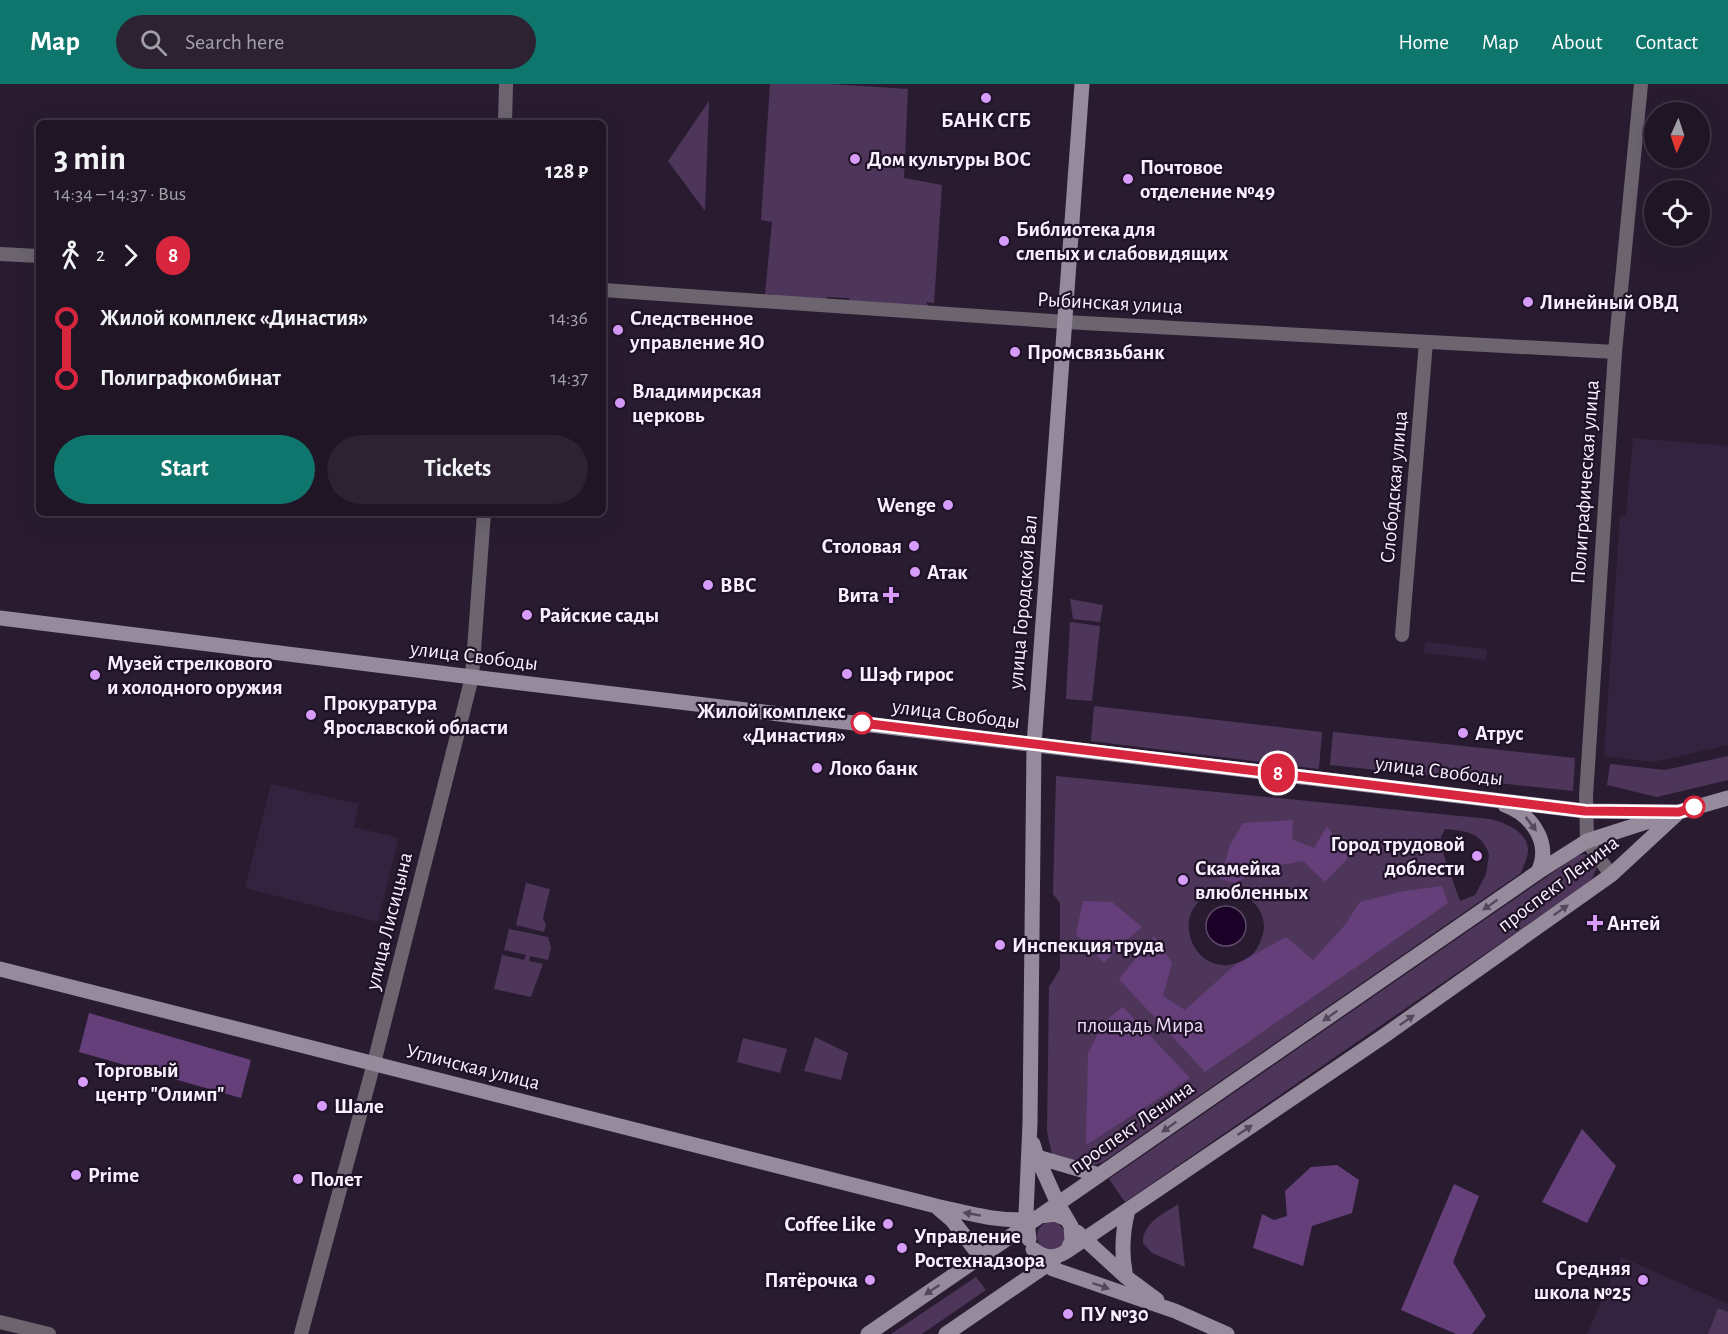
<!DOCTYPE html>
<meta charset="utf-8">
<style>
body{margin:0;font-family:"Alegreya Sans",sans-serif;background:#2c2232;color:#f1f3f6;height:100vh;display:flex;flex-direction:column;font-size:22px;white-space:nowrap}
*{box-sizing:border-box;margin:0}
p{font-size:20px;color:#a19fa7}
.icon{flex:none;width:33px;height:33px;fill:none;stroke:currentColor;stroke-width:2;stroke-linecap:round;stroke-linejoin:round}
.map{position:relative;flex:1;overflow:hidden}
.sheet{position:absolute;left:36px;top:36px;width:570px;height:396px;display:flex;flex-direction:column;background:#1f1525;border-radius:9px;box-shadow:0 6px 24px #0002,0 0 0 2px #3c3442}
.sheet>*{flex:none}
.badge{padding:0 12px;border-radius:20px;font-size:21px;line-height:39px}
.needle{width:39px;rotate:183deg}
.controls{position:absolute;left:1644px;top:18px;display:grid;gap:12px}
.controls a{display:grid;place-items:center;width:66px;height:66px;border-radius:50%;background:#1f1525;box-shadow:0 6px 24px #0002,0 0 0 2px #3c3442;font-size:30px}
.map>.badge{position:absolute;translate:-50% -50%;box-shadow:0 0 0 3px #fff}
.legs{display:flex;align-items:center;gap:9px;height:66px;padding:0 18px;font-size:20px}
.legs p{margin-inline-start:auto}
.headline{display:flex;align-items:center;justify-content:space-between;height:102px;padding:0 18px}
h1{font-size:33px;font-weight:600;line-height:45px}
.primary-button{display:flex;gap:12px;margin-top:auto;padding:12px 18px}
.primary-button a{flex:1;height:69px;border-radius:36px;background:#0f766e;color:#fff;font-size:24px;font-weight:600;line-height:69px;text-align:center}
.primary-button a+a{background:#2c2232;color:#f1f3f6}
ul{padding:0 18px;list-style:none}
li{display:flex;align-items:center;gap:21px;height:60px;font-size:22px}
li i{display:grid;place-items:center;width:9px;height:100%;margin:0 8px;background:currentColor}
li i::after{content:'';width:15px;height:15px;margin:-8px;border:4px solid;border-radius:50%;background:#1f1525}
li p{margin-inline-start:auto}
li:first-child i{background:linear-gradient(#0000 50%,currentColor 0)}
li:last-child i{background:linear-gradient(currentColor 50%,#0000 0)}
header{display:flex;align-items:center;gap:36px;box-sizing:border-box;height:84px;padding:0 30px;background:#0f766e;color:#fff}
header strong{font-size:28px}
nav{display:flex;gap:33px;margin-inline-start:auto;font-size:21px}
.search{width:420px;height:54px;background:#2c2232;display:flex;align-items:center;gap:15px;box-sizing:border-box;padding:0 21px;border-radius:33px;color:#a19fa7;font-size:22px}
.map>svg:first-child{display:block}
.built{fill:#34233e}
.green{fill:#4e365b;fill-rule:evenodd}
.forest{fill:#653f7a}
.water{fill:#1b0128;stroke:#5e4968;stroke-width:1.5}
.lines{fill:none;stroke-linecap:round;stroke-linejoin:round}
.street{stroke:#6c6570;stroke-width:14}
.secondary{stroke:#968b9d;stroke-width:15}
.oneway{fill:#55485c}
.line-1-casing{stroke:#fff;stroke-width:14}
.line-1{stroke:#d7263d;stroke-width:9}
.poi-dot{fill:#d79bf9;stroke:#1f1227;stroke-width:2}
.stop-1-dot{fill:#fff;stroke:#d7263d;stroke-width:3}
.labels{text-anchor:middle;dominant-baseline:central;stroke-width:4.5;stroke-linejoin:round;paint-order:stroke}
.poi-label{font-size:21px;font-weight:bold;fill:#f9f0ff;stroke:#1f1227;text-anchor:start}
.street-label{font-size:21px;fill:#f9f0ff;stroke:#1f1227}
.stop-label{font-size:21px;font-weight:bold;fill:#f9f0ff;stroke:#1f1227;text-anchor:end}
.park-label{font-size:21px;fill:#efd9fd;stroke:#1f1227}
</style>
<header>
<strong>Map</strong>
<div class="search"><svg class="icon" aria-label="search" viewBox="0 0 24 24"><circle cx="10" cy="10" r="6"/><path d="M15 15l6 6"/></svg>Search here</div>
<nav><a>Home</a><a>Map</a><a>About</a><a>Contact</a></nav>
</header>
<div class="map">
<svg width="1728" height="1250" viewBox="0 0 1728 1250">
<rect width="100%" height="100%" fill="#291c31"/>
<path class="built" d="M1633,354L1728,362V661L1654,678L1604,672L1620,432H1626Z
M1425,558L1487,565L1486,576L1424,569Z
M271,700L359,720L354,743L399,754L378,838L245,804Z
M1621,1173L1728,1220V1250H1587Z"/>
<path class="green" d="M770,0H829L908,5L904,94L942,101L934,219L926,218L929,223L849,218V214L827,213L826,218L772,213L773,210H765L772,138L761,136Z
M709,17L705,127L668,77Z
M1070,515L1103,521L1100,538L1073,535Z
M1070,538L1100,542L1092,617L1066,615Z
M1094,622L1322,648L1319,685L1091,657Z
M1333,648L1575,674L1573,707L1330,681Z
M1728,672V696L1657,713L1607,701L1610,680L1665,686Z
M1056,692L1490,735C1505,739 1527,747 1528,766C1528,774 1523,782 1521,789L1103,1078L1089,1083L1052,1070L1047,1048L1049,903L1060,885V819L1053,810ZM1445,745C1466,747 1482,748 1489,771L1486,790L1475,811L1460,817L1444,772L1441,753ZM1226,805C1250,809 1272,829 1261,856C1258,865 1252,872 1244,876C1193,903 1159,816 1226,805Z
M1583,770L1590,772L1597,783L1592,795L1586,800L1125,1118L1109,1095L1577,772Z
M526,799L550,805L543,834L546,841L544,848L516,841Z
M509,845L548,853L551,863L548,876L530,872L529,877L543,880L531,913L494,905L502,871L524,876L526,871L504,866Z
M815,953L848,969L841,996L804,987Z
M743,954L787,965L780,989L737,978Z
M1178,1120L1185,1183L1152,1169L1143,1159C1142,1139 1164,1130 1178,1120Z
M1037 1152a14 14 0 1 1 28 0a14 14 0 1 1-28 0Z
M976,1193L986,1206L922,1250H891Z
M1718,1224L1728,1228V1250H1708Z"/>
<path class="forest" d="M1293,736L1292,755L1314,764L1327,742L1348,774L1325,798L1303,777L1264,784L1235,799L1220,795L1230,761L1243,739Z
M1442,802L1448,819L1205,988L1119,895L1154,852L1172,879L1163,912L1185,926L1235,881L1286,853L1313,876L1344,842L1360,818L1404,807Z
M1083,817L1112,818L1142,843L1122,860L1104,879L1076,850Z
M1123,923L1190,994L1086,1061L1088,969L1104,938Z
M89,929L251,976L241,1014L79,968Z
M1582,1045L1616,1082L1587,1139L1542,1118Z
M1337,1081L1359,1096L1352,1129L1312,1142L1303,1182L1253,1164L1262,1130L1274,1136L1287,1132L1285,1107L1311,1083Z
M1454,1100L1479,1112L1453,1178L1486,1232L1472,1250H1456L1401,1226Z"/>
<path class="water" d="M1206 842a20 20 0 1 1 40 0a20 20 0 1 1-40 0Z"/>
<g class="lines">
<path class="street" d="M505,39L506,0
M0,170L39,172
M603,206L1065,238L1615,268
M1402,551L1426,258
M1611,791L1587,757L1586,712L1615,268L1641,0
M0,1238L49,1250
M301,1250L374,979L472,593L484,429"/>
<path class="secondary" d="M0,534L472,593L1585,727L1679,728L1728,714
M1505,721C1532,731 1552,759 1538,788
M0,885L936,1122C968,1129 1004,1140 1037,1134
M1033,1060L1037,1073L1058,1120L1071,1142L1072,1156L1067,1167
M1037,1073L1099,1091
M938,1124L952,1136L981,1173
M1040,1132L1538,788L1587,757L1665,732
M1077,1148L1126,1193L1157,1216
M1029,1155L1026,1130L1030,1039L1034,661L1082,0
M1033,1165C1045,1175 1055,1175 1067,1167L1381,954L1611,791L1679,728
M1036,1170L1041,1177L1053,1185L1175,1227L1227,1250
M1126,1193C1121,1170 1122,1149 1128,1126
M868,1250L1040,1132L1055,1130L1067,1135
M946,1250L1054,1176"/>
</g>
<defs><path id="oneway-solid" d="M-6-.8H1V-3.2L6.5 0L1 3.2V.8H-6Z" transform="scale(1.5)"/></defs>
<g class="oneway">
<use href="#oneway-solid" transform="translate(1531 740) rotate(53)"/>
<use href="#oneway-solid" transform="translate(1490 821) rotate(145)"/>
<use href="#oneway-solid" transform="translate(1561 826) rotate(-35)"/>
<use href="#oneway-solid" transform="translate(1330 932) rotate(145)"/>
<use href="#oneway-solid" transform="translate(1407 936) rotate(-35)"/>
<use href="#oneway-solid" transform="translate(1169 1043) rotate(145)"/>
<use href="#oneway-solid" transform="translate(1245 1046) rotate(-34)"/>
<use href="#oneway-solid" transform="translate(972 1130) rotate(-170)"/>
<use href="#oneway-solid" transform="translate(1101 1202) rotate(19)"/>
<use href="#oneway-solid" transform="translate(932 1206) rotate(146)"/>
</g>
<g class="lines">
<g class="line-1-casing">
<path id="line-1" d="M862,639L1585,727L1679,728L1694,723"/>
</g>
<use href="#line-1" class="line-1"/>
</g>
<g class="poi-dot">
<circle cx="986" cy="14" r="6"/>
<circle cx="855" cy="75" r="6"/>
<circle cx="1128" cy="95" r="6"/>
<circle cx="1004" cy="157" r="6"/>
<circle cx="1528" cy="218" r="6"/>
<circle cx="618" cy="246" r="6"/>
<circle cx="1015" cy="268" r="6"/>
<circle cx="620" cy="319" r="6"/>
<circle cx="948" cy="421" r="6"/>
<circle cx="914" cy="462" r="6"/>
<circle cx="915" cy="488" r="6"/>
<circle cx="708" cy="501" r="6"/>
<path d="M888 502h6v6h6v6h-6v6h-6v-6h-6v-6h6z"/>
<circle cx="527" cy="531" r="6"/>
<circle cx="847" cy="590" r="6"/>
<circle cx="95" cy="591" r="6"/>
<circle cx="311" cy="631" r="6"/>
<circle cx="1463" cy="649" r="6"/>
<circle cx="817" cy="684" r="6"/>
<circle cx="1477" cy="772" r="6"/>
<circle cx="1183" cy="796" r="6"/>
<path d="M1592 830h6v6h6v6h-6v6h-6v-6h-6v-6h6z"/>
<circle cx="1000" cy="861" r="6"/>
<circle cx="83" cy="998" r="6"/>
<circle cx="322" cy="1022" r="6"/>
<circle cx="76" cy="1091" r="6"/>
<circle cx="298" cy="1095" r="6"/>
<circle cx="888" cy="1140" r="6"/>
<circle cx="902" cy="1164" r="6"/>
<circle cx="870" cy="1196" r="6"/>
<circle cx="1643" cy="1196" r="6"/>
<circle cx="1068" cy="1230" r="6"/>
</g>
<g class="stop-1-dot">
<circle cx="862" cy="639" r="10"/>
<circle cx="1694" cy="723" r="10"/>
</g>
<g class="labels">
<g class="poi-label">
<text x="986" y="36" text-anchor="middle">БАНК СГБ</text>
<text x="867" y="75">Дом культуры ВОС</text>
<text x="1140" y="83">Почтовое<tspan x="1140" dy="24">отделение №49</tspan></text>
<text x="1016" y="145">Библиотека для<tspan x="1016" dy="24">слепых и слабовидящих</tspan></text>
<text x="1540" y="218">Линейный ОВД</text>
<text x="630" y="234">Следственное<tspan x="630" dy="24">управление ЯО</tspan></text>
<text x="1027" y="268">Промсвязьбанк</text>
<text x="632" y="307">Владимирская<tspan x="632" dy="24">церковь</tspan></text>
<text x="936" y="421" text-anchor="end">Wenge</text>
<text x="902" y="462" text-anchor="end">Столовая</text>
<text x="927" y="488">Атак</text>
<text x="720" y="501">ВВС</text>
<text x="879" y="511" text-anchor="end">Вита</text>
<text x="539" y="531">Райские сады</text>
<text x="107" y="579">Музей стрелкового<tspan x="107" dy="24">и холодного оружия</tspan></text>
<text x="859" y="590">Шэф гирос</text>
<text x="323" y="619">Прокуратура<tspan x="323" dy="24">Ярославской области</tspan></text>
<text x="1475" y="649">Атрус</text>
<text x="829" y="684">Локо банк</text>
<text x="1465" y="760" text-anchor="end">Город трудовой<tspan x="1465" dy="24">доблести</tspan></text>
<text x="1195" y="784">Скамейка<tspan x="1195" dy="24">влюбленных</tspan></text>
<text x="1607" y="839">Антей</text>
<text x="1012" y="861">Инспекция труда</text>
<text x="95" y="986">Торговый<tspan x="95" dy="24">центр "Олимп"</tspan></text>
<text x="334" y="1022">Шале</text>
<text x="88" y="1091">Prime</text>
<text x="310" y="1095">Полет</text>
<text x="876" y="1140" text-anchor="end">Coffee Like</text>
<text x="914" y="1152">Управление<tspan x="914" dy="24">Ростехнадзора</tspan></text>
<text x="1631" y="1184" text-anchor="end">Средняя<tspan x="1631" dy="24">школа №25</tspan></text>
<text x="858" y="1196" text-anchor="end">Пятёрочка</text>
<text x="1080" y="1230">ПУ №30</text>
</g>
<g class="street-label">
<text transform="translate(1110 219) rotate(3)">Рыбинская улица</text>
<text transform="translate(1585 398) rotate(-86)">Полиграфическая улица</text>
<text transform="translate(1394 403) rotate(-85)">Слободская улица</text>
<text transform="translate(1023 518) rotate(-85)">улица Городской Вал</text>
<text transform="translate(474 572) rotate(7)">улица Свободы</text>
<text transform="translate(956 630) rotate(7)">улица Свободы</text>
<text transform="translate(1439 687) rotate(7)">улица Свободы</text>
<text transform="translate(1558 800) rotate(-37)">проспект Ленина</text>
<text transform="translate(389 837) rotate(-76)">улица Лисицына</text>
<text transform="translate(473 983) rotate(14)">Угличская улица</text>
<text transform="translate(1132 1043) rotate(-35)">проспект Ленина</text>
</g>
<g class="stop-label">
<text x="846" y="627">Жилой комплекс<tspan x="846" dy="24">«Династия»</tspan></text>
</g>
<g class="park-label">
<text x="1140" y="941">площадь Мира</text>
</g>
</g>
</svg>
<div class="controls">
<a><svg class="needle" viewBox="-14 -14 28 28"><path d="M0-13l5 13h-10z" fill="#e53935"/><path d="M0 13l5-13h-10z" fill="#a19fa7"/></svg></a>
<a><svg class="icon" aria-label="locate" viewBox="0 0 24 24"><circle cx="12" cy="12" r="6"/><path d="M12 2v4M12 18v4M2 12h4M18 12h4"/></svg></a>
</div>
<b class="badge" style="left:1278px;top:689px;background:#d7263d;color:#fff">8</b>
<section class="sheet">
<div class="headline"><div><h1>3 min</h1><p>14:34 – 14:37 · Bus</p></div><b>128 ₽</b></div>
<div class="legs"><svg class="icon" aria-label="walk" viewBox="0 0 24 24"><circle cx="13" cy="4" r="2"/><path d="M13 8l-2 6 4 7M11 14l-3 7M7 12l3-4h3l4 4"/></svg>2<svg class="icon" aria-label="forward" viewBox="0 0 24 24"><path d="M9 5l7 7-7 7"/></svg><b class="badge" style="background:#d7263d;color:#fff">8</b></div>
<ul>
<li><i style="color:#d7263d"></i><b>Жилой комплекс «Династия»</b><p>14:36</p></li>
<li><i style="color:#d7263d"></i><b>Полиграфкомбинат</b><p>14:37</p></li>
</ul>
<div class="primary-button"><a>Start</a><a>Tickets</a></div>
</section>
</div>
